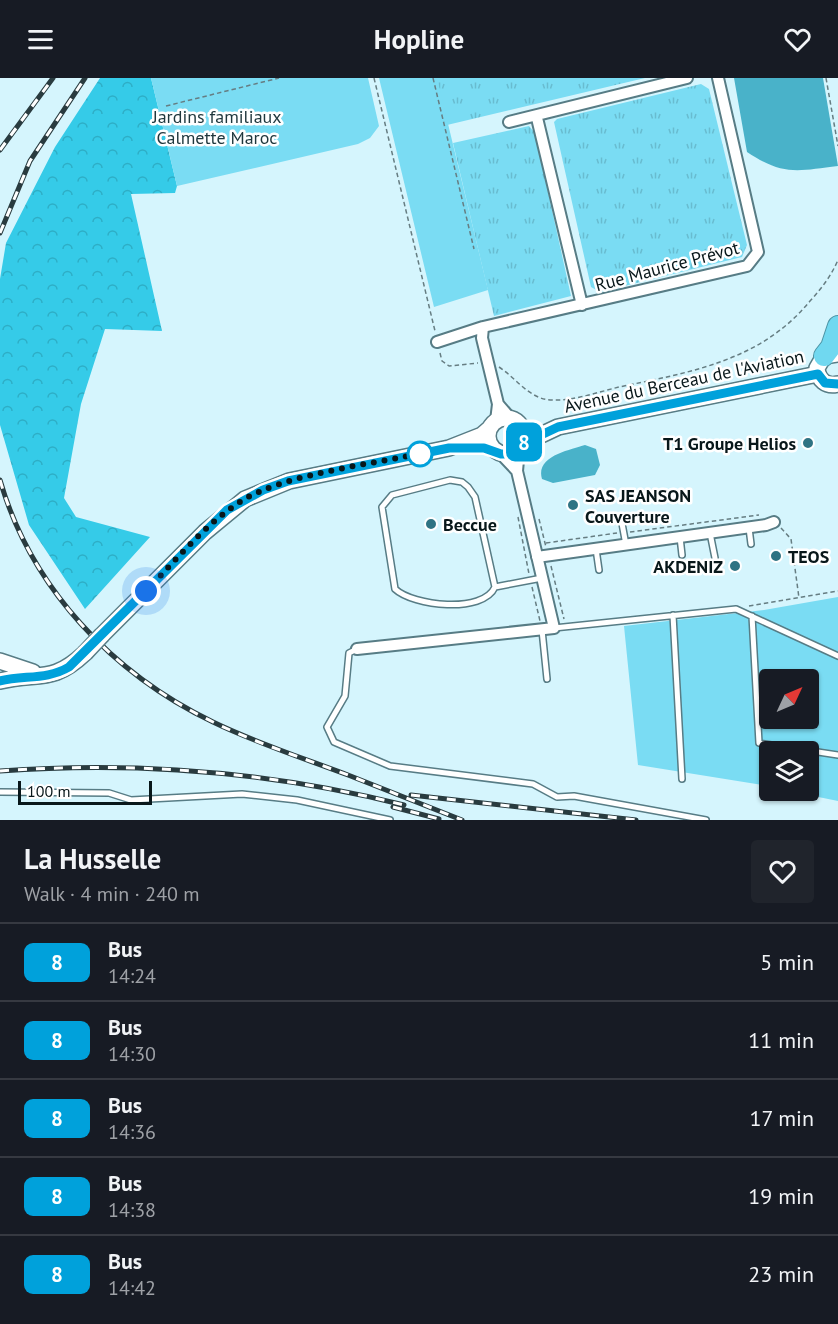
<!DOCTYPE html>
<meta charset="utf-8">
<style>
body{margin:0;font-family:"PT Sans",sans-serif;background:#20242c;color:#f1f3f6;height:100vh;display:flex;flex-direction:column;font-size:22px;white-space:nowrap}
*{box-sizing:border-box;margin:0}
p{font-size:20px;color:#9ea1a6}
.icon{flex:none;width:33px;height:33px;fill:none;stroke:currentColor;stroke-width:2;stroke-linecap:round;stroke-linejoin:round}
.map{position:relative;height:742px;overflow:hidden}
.drawer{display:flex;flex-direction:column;background:#171b24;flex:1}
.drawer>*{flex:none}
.badge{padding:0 12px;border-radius:9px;font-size:21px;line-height:39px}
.needle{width:39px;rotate:46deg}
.tools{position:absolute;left:759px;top:591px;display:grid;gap:12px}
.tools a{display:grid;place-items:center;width:60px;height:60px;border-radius:6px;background:#171b24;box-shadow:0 2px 4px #0004;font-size:30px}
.scale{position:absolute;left:18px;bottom:15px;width:134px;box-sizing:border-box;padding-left:6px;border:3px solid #08171a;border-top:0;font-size:16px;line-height:21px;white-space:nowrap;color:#08171a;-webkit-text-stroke:4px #fff;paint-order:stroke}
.you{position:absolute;width:30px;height:30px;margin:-15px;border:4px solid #fff;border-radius:50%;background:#1a73e8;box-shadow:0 0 0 9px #1a73e833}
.map>.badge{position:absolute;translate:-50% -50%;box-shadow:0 0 0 3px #fff}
.round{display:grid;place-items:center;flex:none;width:63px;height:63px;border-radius:6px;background:#20242c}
.summary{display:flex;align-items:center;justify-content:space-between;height:102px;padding:0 24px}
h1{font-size:28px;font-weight:800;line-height:45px}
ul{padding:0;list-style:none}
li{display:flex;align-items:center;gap:18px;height:78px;padding:0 24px;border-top:2px solid #363941}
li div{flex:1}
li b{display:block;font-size:22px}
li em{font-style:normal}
li .badge{min-width:66px;font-weight:700;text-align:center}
header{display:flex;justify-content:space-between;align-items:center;height:78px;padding:0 24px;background:#171b24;font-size:27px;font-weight:800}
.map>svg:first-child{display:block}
.grass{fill:url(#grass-tufts)}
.forest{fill:url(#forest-crowns)}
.garden{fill:#7adcf3;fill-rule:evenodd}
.water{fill:#49b2c9}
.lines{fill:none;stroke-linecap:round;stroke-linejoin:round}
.lane-casing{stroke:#577c85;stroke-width:8}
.street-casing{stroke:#577c85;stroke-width:14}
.secondary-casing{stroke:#577c85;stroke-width:18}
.highway-casing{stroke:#4c94a5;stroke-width:22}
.path{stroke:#667d82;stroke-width:1.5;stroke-dasharray:4.5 3;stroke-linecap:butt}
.lane{stroke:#fff;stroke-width:5}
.street{stroke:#fff;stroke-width:10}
.secondary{stroke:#fff;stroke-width:15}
.highway{stroke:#70d8f0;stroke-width:20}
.rail-casing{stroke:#293b3f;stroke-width:5}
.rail{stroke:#fff;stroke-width:3;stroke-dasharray:9;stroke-linecap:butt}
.secondary-bridge-casing{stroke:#577c85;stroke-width:18;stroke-linecap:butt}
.secondary-bridge{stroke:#fff;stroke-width:15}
.line-casing{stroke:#fff;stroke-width:14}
.line{stroke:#00a1db;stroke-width:9}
.walk{stroke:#08171a;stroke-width:6;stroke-dasharray:0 10.8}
.poi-dot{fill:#2f7383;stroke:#fff;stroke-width:2}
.stop-dot{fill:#fff;stroke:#00a1db;stroke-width:3}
.labels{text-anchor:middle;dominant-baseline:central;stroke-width:5;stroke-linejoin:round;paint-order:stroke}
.park-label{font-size:18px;fill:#1e363c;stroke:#fff}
.street-label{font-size:18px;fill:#08171a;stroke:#fff}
.poi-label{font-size:18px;font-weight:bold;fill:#08171a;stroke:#fff;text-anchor:start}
</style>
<header><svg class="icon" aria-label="menu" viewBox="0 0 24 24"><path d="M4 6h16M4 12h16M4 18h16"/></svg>Hopline<svg class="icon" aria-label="heart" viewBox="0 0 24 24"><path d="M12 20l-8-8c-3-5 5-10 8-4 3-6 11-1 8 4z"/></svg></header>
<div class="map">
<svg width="838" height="742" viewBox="0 0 838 742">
<defs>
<pattern id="grass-tufts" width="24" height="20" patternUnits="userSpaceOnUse" patternTransform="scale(1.5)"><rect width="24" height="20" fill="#7adcf3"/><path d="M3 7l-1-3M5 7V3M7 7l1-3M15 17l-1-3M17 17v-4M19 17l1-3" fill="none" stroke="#68bcd0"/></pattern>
<pattern id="forest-crowns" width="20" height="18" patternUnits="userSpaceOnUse" patternTransform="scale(1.5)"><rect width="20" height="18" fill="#35cbe8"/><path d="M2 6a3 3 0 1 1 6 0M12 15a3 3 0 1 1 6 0" fill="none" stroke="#2daec6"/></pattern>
</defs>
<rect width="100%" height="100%" fill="#d5f5fd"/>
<path class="grass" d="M435,0H645L447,47Z
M701,6L709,11L747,167L742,179L600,214L591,209L554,44L557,41Z
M529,48L535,55L571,218L494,238L453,65Z"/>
<path class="forest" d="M100,0H151L177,108L175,115L131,116L162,253L105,251L81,326L64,420L76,439L150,459L85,531L29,447L0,347V201L6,165L55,69Z"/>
<path class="garden" d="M151,0H368L379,48L370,60L358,66L177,108Z
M379,0H437L488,212L434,229Z
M838,519V723L789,713L808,712V674H770L769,708L638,687L624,548L764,532ZM770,602H808V640H770Z"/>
<path class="water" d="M734,0H823L838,88C797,93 783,98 747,74Z
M585,367L596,371L600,387L595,397L553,405L542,401C535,378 570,372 585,367Z"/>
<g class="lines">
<g class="lane-casing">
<path id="lane" d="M621,440L626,467
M749,450L751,466
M710,455L715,480
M680,459L682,477
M596,471L599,492
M495,509C483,536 413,528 395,511L382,429L392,417L450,402L462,404L468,409L475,419L495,509L542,500
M673,537L682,701
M752,538L759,665L838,677
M554,550L736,531L838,578
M542,552L547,601
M357,571L349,575L345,618L327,649L334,664L390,688L533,706L557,719L574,718L706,742
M0,714L109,715L131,722L242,716L297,722L390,742"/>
</g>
<g class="street-casing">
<path id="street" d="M537,40L582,227
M509,44L687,0
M483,249L482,260L498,326L496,343
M437,264L483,249L747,188L758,174L718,0
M498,326L511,341
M501,376L517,393
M537,479L766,447L774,444
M357,571L554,550L517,393L519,371"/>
</g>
<g class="secondary-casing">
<path id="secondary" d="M838,276L824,278L817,290C818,302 826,309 838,306
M488 358a18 18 0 1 1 36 0a18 18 0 1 1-36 0Z
M524,365L558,349L818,296
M102,557L205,454L245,421L289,403L449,370L482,357L490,350
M0,583L33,594
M0,603C38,593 51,607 85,575"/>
</g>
<g class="highway-casing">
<path id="highway" d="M824,278L831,269L838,248"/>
</g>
<path class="path" d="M374,0L435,253
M433,0L474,171
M826,0L838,68
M166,28L279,0
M440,275L442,283L449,288L478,285
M499,289C516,300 530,322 552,322C574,323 598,314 619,309C691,294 761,283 810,223C822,210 831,198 838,182
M518,439L529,496
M539,441L546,469
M781,450L791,461L799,520
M630,454L759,437
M546,465L617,455
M551,488L564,541
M532,509L540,543
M749,528L838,513"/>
<use href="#lane" class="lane"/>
<use href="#street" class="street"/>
<use href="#secondary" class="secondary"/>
<use href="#highway" class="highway"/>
<g class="rail-casing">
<path id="rail" d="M0,72L53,0
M0,155L30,83L85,0
M0,402C31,510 113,596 213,644C256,665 303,680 348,697C386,712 424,727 462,742
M0,693C136,683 272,694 404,727
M411,717L636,742
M393,729L439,741"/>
</g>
<use href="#rail" class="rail"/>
<g class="secondary-bridge-casing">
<path id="secondary-bridge" d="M85,575L102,557"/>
</g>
<use href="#secondary-bridge" class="secondary-bridge"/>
</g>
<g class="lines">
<g class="line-casing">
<path id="line" d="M0,603C24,597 47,602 69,589L227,432L263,412L288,403L449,370H484L501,376H512L524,365L558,349L818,296L825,305L838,306"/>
</g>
<use href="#line" class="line"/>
<path class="walk" d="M146,513C176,482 206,445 243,422C286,396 372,386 424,375L420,376"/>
</g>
<g class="poi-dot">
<circle cx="808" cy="365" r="6"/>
<circle cx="573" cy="427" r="6"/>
<circle cx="431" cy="446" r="6"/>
<circle cx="776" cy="478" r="6"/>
<circle cx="735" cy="488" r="6"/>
</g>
<circle class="stop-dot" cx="420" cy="376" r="12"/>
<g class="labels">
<g class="park-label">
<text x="217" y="38">Jardins familiaux<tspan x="217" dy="21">Calmette Maroc</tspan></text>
</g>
<g class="street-label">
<text transform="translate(667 188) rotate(-15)">Rue Maurice Prévot</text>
<text transform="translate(684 303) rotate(-12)">Avenue du Berceau de l'Aviation</text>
</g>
<g class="poi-label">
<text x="796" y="365" text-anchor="end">T1 Groupe Helios</text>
<text x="585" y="417">SAS JEANSON<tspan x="585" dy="21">Couverture</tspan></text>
<text x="443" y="446">Beccue</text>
<text x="788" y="478">TEOS</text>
<text x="723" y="488" text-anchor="end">AKDENIZ</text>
</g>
</g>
</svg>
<div class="tools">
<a><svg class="needle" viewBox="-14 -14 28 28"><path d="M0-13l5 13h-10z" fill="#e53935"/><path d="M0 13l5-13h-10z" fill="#9ea1a6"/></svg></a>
<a><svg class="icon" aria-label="layers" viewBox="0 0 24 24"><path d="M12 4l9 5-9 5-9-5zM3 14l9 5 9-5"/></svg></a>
</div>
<div class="scale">100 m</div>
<div class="you" style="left:146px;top:513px"></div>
<b class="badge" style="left:524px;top:364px;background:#00a1db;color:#fff">8</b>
</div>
<section class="drawer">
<div class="summary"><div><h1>La Husselle</h1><p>Walk · 4 min · 240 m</p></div><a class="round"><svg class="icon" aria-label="heart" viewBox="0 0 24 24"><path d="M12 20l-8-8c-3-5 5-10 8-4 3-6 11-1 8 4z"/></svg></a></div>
<ul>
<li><span class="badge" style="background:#00a1db;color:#fff">8</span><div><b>Bus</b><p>14:24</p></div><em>5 min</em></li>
<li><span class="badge" style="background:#00a1db;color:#fff">8</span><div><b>Bus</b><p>14:30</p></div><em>11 min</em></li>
<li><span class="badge" style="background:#00a1db;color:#fff">8</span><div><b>Bus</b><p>14:36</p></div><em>17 min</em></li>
<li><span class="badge" style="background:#00a1db;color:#fff">8</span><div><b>Bus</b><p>14:38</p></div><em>19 min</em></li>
<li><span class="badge" style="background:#00a1db;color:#fff">8</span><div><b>Bus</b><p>14:42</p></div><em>23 min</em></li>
</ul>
</section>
